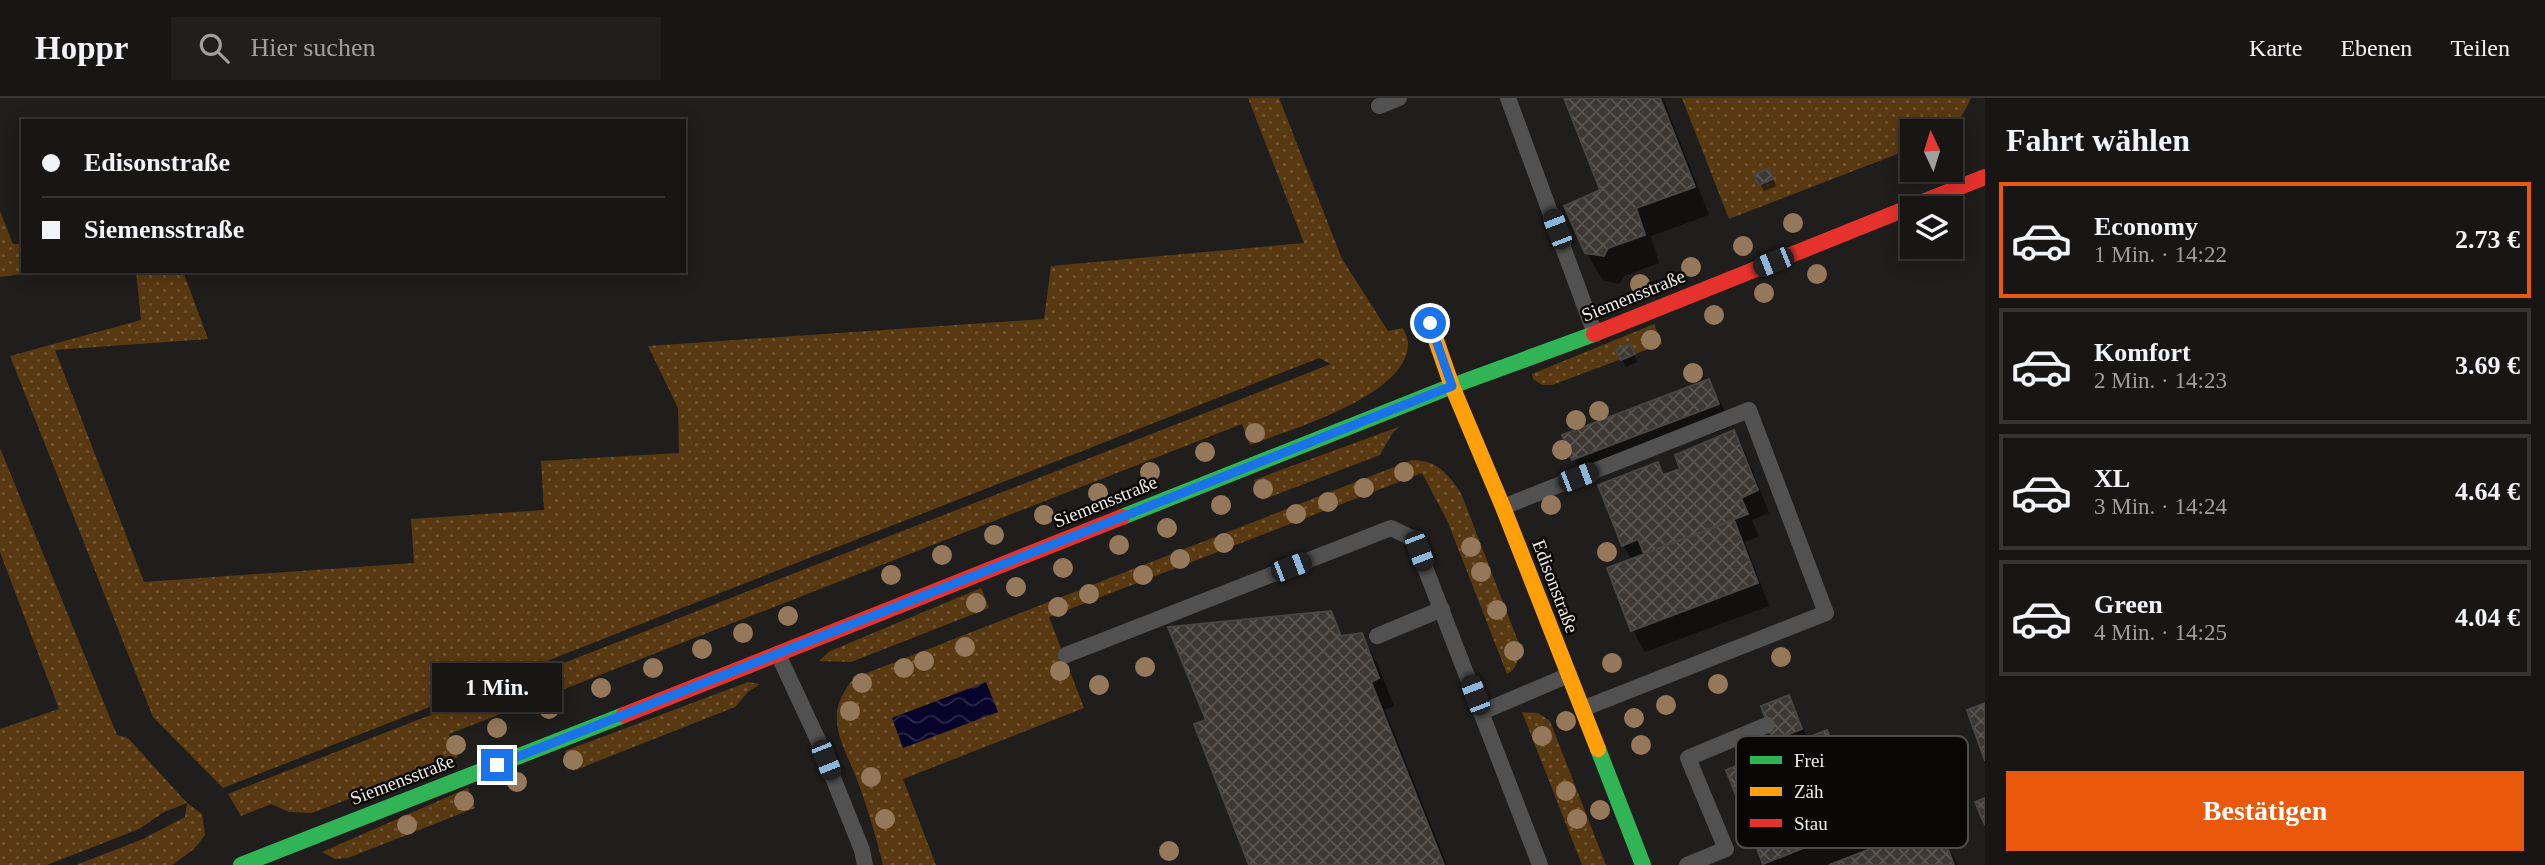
<!DOCTYPE html>
<html lang="de">
<head>
<meta charset="utf-8">
<style>
	body { margin:0; font-family:"Times New Roman",serif; background:#211f1e; color:#f1f3f6; height:100vh; display:flex; flex-direction:column; font-size:26px; white-space:nowrap }
	* { box-sizing:border-box; margin:0 }
	p { font-size:23px; color:#9f9fa0 }
	.icon { flex:none; width:38px; height:38px; fill:none; stroke:currentColor; stroke-width:2; stroke-linecap:round; stroke-linejoin:round }
	.map { position:relative; flex:1; overflow:hidden }
	.details { display:flex; flex-direction:column; background:#181615; width:560px }
	.details>* { flex:none }
	.hud { position:absolute; left:21px; top:21px; width:665px; height:154px; border-radius:0px; box-shadow:0 4px 18px #0003,0 0 0 2px #363534; display:grid; align-content:center; height:154px; padding:0 21px; background:#181615 }
	.needle { width:46px; rotate:356deg }
	.buttons { position:absolute; left:1900px; top:21px; display:grid; gap:14px }
	.buttons a { display:grid; place-items:center; width:63px; height:63px; border-radius:0px; background:#181615; box-shadow:0 4px 18px #0003,0 0 0 2px #363534; font-size:35px }
	.end { position:absolute; width:32px; height:32px; margin:-16px; border:9px solid #1a73e8; background:#fff; box-shadow:0 0 0 4px #fff }
	.from { border-radius:50% }
	.bubble { position:absolute; height:49px; border-radius:0px; background:#181615; box-shadow:0 4px 18px #0003,0 0 0 2px #363534; font-size:23px; font-weight:700; line-height:49px; text-align:center }
	.car { position:absolute; width:21px; height:42px; margin:-21px -10px; border-radius:9px; box-shadow:0 0 5px 2px #0007; background:linear-gradient(#222 24%,#8ab4d8 0 40%,#222 0 76%,#8ab4d8 0 86%,#222 0) }
	.hud b { display:flex; align-items:center; gap:24px; height:66px; font-size:26px }
	.hud b+b { border-top:2px solid #363534 }
	.hud i { width:18px; height:18px; background:#f1f3f6 }
	ul { padding:0; list-style:none }
	li { display:flex; align-items:center; gap:21px; height:116px; margin:0 14px 10px; padding:0 7px; border:4px solid #363534; border-radius:0px }
	li div { flex:1 }
	li b { display:block; font-size:26px }
	li em { font-style:normal; font-weight:700 }
	li.selected { border-color:#ea580c }
	li>.icon { width:63px; height:63px; stroke-width:1.5 }
	h2 { padding:0 21px; font-size:32px; line-height:84px }
	.cta { display:flex; gap:14px; margin-top:auto; padding:14px 21px }
	.cta a { flex:1; height:80px; border-radius:0px; background:#ea580c; color:#fff; font-size:28px; font-weight:700; line-height:80px; text-align:center }
	header { display:flex; align-items:center; gap:42px; box-sizing:border-box; height:98px; padding:0 35px; background:#181615; border-bottom:2px solid #363534 }
	header strong { font-size:33px }
	nav { display:flex; gap:38px; margin-inline-start:auto; font-size:24px }
	.search { width:490px; height:63px; background:#211f1e; display:flex; align-items:center; gap:18px; box-sizing:border-box; padding:0 24px; border-radius:0px; color:#9f9fa0; font-size:26px }
	main { display:flex; flex:1; min-height:0 }
	.map>svg:first-child { display:block }
	.grass { fill:url(#grass-dots) }
	.water { fill:url(#water-waves) }
	.shadow { fill:#0007 }
	.building { fill:url(#building-cross-hatch); stroke:#474644; stroke-width:2 }
	.lines { fill:none; stroke-linecap:round; stroke-linejoin:round }
	.lane { stroke:#515152; stroke-width:16 }
	.fast { stroke:#30b455; stroke-width:16 }
	.slow { stroke:#ff9f0a; stroke-width:16 }
	.jam { stroke:#e5322d; stroke-width:16 }
	.tree { fill:#95785a }
	.route { stroke:#1a73e8; stroke-width:9 }
	.labels { text-anchor:middle; stroke-width:5; stroke-linejoin:round; paint-order:stroke }
	.street-label { font-size:19px; fill:#eeecea; stroke:#0a0807 }
	.key { fill:#0a0807; stroke:#4e4c4b; stroke-width:2 }
	.key-label { font-size:19px; fill:#eeecea }
</style>
</head>
<body>
<header>
<strong>Hoppr</strong>
<div class="search"><svg class="icon" aria-label="search" viewBox="0 0 24 24"><circle cx="10" cy="10" r="6"/><path d="M15 15l6 6"/></svg>Hier suchen</div>
<nav><a>Karte</a><a>Ebenen</a><a>Teilen</a></nav>
</header>
<main>
<div class="map">
<svg width="1985" height="767" viewBox="0 0 1985 767">
	<defs>
		<pattern id="grass-dots" width="8" height="8" patternUnits="userSpaceOnUse" patternTransform="scale(1.75)"><rect width="8" height="8" fill="#593911"/><path d="M2 2h.1M6 6h.1" fill="none" stroke="#715634" stroke-width="1.8" stroke-linecap="round"/></pattern>
		<pattern id="water-waves" width="16" height="10" patternUnits="userSpaceOnUse" patternTransform="scale(1.75)"><rect width="16" height="10" fill="#07032b"/><path d="M0 5q4-4 8 0t8 0" fill="none" stroke="#2b284a"/></pattern>
		<pattern id="building-cross-hatch" width="8" height="8" patternUnits="userSpaceOnUse" patternTransform="scale(1.75)"><rect width="8" height="8" fill="#3d3833"/><path d="M0 0l8 8M0 8l8-8" fill="none" stroke="#595551"/></pattern>
	</defs>
	<rect width="100%" height="100%" fill="#201e1c"/>
	<path class="grass" d="M1248,0H1279L1342,161L1388,233L1403,230C1405,235 1408,241 1408,245C1410,297 1289,332 1250,347L1242,326L449,636L458,659L312,715L289,714L271,706L241,718L228,696L1331,266L1319,260L223,690L153,619L10,258L141,222L136,173H183L208,241L55,252L144,484L414,465L411,421L544,412L541,363L679,355L678,310L648,248L1044,221L1051,168L1304,145Z
		M1682,0H1971C1954,36 1950,33 1913,33V50L1729,121Z
		M0,113L13,146H23V173H45L0,179Z
		M1654,226L1662,246L1552,287H1542L1533,281L1532,276Z
		M1401,328L1393,334L1380,357L1262,402L1254,382Z
		M0,350L117,637L128,640L187,705L202,716L205,737L194,751L172,767H76L143,741L185,719L187,705L164,714L139,731L47,767H0V631L59,611L0,454Z
		M1412,362C1437,362 1448,376 1461,395L1519,546C1519,558 1519,570 1507,576L1447,422L1422,375L1049,519L1084,610L903,681L936,767H883C876,739 868,711 858,684C843,644 821,619 854,580Z
		M981,490L989,510L851,564L819,563L830,553Z
		M748,584L760,586L748,594L735,609L573,673L565,653Z
		M1522,614L1538,615L1550,623L1606,767H1582Z
		M468,690L475,710L348,760L335,761L322,754Z"/>
	<path class="water" d="M986,584L998,614L903,650L892,620Z"/>
	<path class="shadow" d="M1566,0H1663L1709,117L1651,138L1659,165L1624,178L1619,186L1603,182L1586,154L1602,93Z
		M1756,78L1772,79L1776,88L1764,93Z
		M1618,253L1634,255L1637,264L1626,269Z
		M1708,283L1721,305L1730,329L1586,383L1574,362L1564,338Z
		M1733,334L1746,356L1769,415L1752,422L1759,438L1745,444L1769,508L1645,554L1633,532L1632,462L1623,447L1657,366L1664,379L1683,372Z
		M1330,515L1344,539L1361,537L1377,565L1394,608L1385,612L1447,767H1251L1208,623Z
		M1789,599L1808,642L1827,635L1839,656L1876,751L1937,727L1958,767H1765L1728,673L1781,652L1775,641Z"/>
	<path class="building" d="M1564,0H1660L1695,89L1636,110L1645,137L1608,150L1604,158L1585,155L1564,108L1600,92Z
		M1769,70L1773,81L1759,87L1754,77Z
		M1630,246L1635,256L1621,262L1616,252Z
		M1709,281L1719,306L1572,362L1562,337Z
		M1734,332L1758,392L1741,400L1748,416L1644,456L1638,441L1622,448L1598,387L1658,364L1663,377L1680,371L1675,357Z
		M1734,422L1758,485L1631,533L1607,470Z
		M1331,513L1341,538L1362,535L1379,580L1371,584L1444,767H1249L1194,626L1206,622L1168,529Z
		M1789,597L1802,631L1773,642L1761,608Z
		M1985,605V663L1967,612Z
		M1827,632L1864,726L1763,766L1726,672Z
		M1985,700V727L1975,704Z
		M1938,725L1954,767H1829Z"/>
	<g class="lines">
		<path class="lane" d="M1508,0L1595,236
			M1379,8L1399,0
			M1503,409L1749,312L1826,515L1582,611
			M1377,538L1442,511
			M778,556L817,640L862,752L865,767
			M1066,557L1391,430L1414,441L1540,767
			M1482,614L1569,577
			M1687,767L1726,751L1688,660L1767,627"/>
		<path class="fast" d="M1122,419L1452,288L1594,236
			M1598,651L1643,767
			M241,767L624,617"/>
		<path class="slow" d="M1430,225L1452,288L1503,409L1598,651"/>
		<path class="jam" d="M1594,236L1985,79
			M624,617L1122,419"/>
	</g>
	<g class="tree">
		<circle cx="1793" cy="125" r="10"/>
		<circle cx="1743" cy="148" r="10"/>
		<circle cx="1691" cy="169" r="10"/>
		<circle cx="1817" cy="176" r="10"/>
		<circle cx="1640" cy="186" r="10"/>
		<circle cx="1764" cy="195" r="10"/>
		<circle cx="1714" cy="217" r="10"/>
		<circle cx="1651" cy="242" r="10"/>
		<circle cx="1693" cy="275" r="10"/>
		<circle cx="1599" cy="313" r="10"/>
		<circle cx="1576" cy="322" r="10"/>
		<circle cx="1255" cy="335" r="10"/>
		<circle cx="1562" cy="352" r="10"/>
		<circle cx="1205" cy="354" r="10"/>
		<circle cx="1150" cy="374" r="10"/>
		<circle cx="1404" cy="374" r="10"/>
		<circle cx="1364" cy="390" r="10"/>
		<circle cx="1263" cy="391" r="10"/>
		<circle cx="1098" cy="395" r="10"/>
		<circle cx="1328" cy="404" r="10"/>
		<circle cx="1221" cy="407" r="10"/>
		<circle cx="1551" cy="407" r="10"/>
		<circle cx="1296" cy="416" r="10"/>
		<circle cx="1044" cy="417" r="10"/>
		<circle cx="1167" cy="430" r="10"/>
		<circle cx="994" cy="437" r="10"/>
		<circle cx="1224" cy="445" r="10"/>
		<circle cx="1119" cy="447" r="10"/>
		<circle cx="1471" cy="449" r="10"/>
		<circle cx="1607" cy="454" r="10"/>
		<circle cx="942" cy="457" r="10"/>
		<circle cx="1180" cy="461" r="10"/>
		<circle cx="1063" cy="470" r="10"/>
		<circle cx="1481" cy="474" r="10"/>
		<circle cx="891" cy="477" r="10"/>
		<circle cx="1143" cy="477" r="10"/>
		<circle cx="1016" cy="489" r="10"/>
		<circle cx="1089" cy="496" r="10"/>
		<circle cx="976" cy="505" r="10"/>
		<circle cx="1058" cy="509" r="10"/>
		<circle cx="1497" cy="512" r="10"/>
		<circle cx="788" cy="518" r="10"/>
		<circle cx="743" cy="535" r="10"/>
		<circle cx="965" cy="549" r="10"/>
		<circle cx="702" cy="551" r="10"/>
		<circle cx="1514" cy="553" r="10"/>
		<circle cx="1781" cy="559" r="10"/>
		<circle cx="924" cy="563" r="10"/>
		<circle cx="1612" cy="565" r="10"/>
		<circle cx="1145" cy="569" r="10"/>
		<circle cx="653" cy="570" r="10"/>
		<circle cx="904" cy="570" r="10"/>
		<circle cx="1060" cy="573" r="10"/>
		<circle cx="862" cy="585" r="10"/>
		<circle cx="1718" cy="586" r="10"/>
		<circle cx="1099" cy="587" r="10"/>
		<circle cx="601" cy="590" r="10"/>
		<circle cx="1666" cy="607" r="10"/>
		<circle cx="549" cy="611" r="10"/>
		<circle cx="850" cy="613" r="10"/>
		<circle cx="1634" cy="620" r="10"/>
		<circle cx="1566" cy="623" r="10"/>
		<circle cx="497" cy="630" r="10"/>
		<circle cx="1542" cy="638" r="10"/>
		<circle cx="456" cy="647" r="10"/>
		<circle cx="1641" cy="647" r="10"/>
		<circle cx="573" cy="662" r="10"/>
		<circle cx="871" cy="679" r="10"/>
		<circle cx="517" cy="684" r="10"/>
		<circle cx="1566" cy="693" r="10"/>
		<circle cx="464" cy="703" r="10"/>
		<circle cx="1600" cy="712" r="10"/>
		<circle cx="885" cy="721" r="10"/>
		<circle cx="1577" cy="721" r="10"/>
		<circle cx="407" cy="727" r="10"/>
		<circle cx="1169" cy="753" r="10"/>
	</g>
	<g class="lines">
		<path class="route" d="M497,667L1452,288L1430,225"/>
	</g>
	<g class="labels">
		<g class="street-label">
			<text transform="translate(1633 197) rotate(-22)" y="7">Siemensstraße</text>
			<text transform="translate(1105 403) rotate(-22)" y="7">Siemensstraße</text>
			<text transform="translate(1556 488) rotate(69)" y="7">Edisonstraße</text>
			<text transform="translate(402 681) rotate(-21)" y="7">Siemensstraße</text>
		</g>
	</g>
	<rect x="1736" y="638" width="232" height="112" rx="10" class="key"/>
	<rect x="1750" y="658" width="32" height="8" fill="#30b455"/>
	<rect x="1750" y="689" width="32" height="9" fill="#ff9f0a"/>
	<rect x="1750" y="721" width="32" height="8" fill="#e5322d"/>
	<g class="key-label">
		<text x="1794" y="669">Frei</text>
		<text x="1794" y="700">Zäh</text>
		<text x="1794" y="732">Stau</text>
	</g>
</svg>
<div class="buttons">
<a><svg class="needle" viewBox="-14 -14 28 28"><path d="M0-13l5 13h-10z" fill="#e53935"/><path d="M0 13l5-13h-10z" fill="#9f9fa0"/></svg></a>
<a><svg class="icon" aria-label="layers" viewBox="0 0 24 24"><path d="M12 4l9 5-9 5-9-5zM3 14l9 5 9-5"/></svg></a>
</div>
<i class="end from" style="left:1430px;top:225px"></i>
<i class="end" style="left:497px;top:667px"></i>
<div class="bubble" style="left:432px;top:565px;width:130px">1 Min.</div>
<i class="car" style="left:1557px;top:131px;rotate:339deg"></i>
<i class="car" style="left:1773px;top:164px;rotate:248deg"></i>
<i class="car" style="left:1578px;top:379px;rotate:69deg"></i>
<i class="car" style="left:1419px;top:453px;rotate:159deg"></i>
<i class="car" style="left:1291px;top:469px;rotate:69deg"></i>
<i class="car" style="left:1475px;top:597px;rotate:339deg"></i>
<i class="car" style="left:826px;top:662px;rotate:158deg"></i>
<div class="hud">
<b><i class="from"></i>Edisonstraße</b>
<b><i></i>Siemensstraße</b>
</div>
</div>
<section class="details">
<h2>Fahrt wählen</h2>
<ul>
<li class="selected"><svg class="icon" aria-label="car" viewBox="0 0 24 24"><path d="M5 17H2v-5l4-1 3-4h7l3 4 3 1v5h-3M9 17h6M6 11h13"/><circle cx="7" cy="17" r="2"/><circle cx="17" cy="17" r="2"/></svg><div><b>Economy</b><p>1 Min. · 14:22</p></div><em>2.73 €</em></li>
<li><svg class="icon" aria-label="car" viewBox="0 0 24 24"><path d="M5 17H2v-5l4-1 3-4h7l3 4 3 1v5h-3M9 17h6M6 11h13"/><circle cx="7" cy="17" r="2"/><circle cx="17" cy="17" r="2"/></svg><div><b>Komfort</b><p>2 Min. · 14:23</p></div><em>3.69 €</em></li>
<li><svg class="icon" aria-label="car" viewBox="0 0 24 24"><path d="M5 17H2v-5l4-1 3-4h7l3 4 3 1v5h-3M9 17h6M6 11h13"/><circle cx="7" cy="17" r="2"/><circle cx="17" cy="17" r="2"/></svg><div><b>XL</b><p>3 Min. · 14:24</p></div><em>4.64 €</em></li>
<li><svg class="icon" aria-label="car" viewBox="0 0 24 24"><path d="M5 17H2v-5l4-1 3-4h7l3 4 3 1v5h-3M9 17h6M6 11h13"/><circle cx="7" cy="17" r="2"/><circle cx="17" cy="17" r="2"/></svg><div><b>Green</b><p>4 Min. · 14:25</p></div><em>4.04 €</em></li>
</ul>
<div class="cta"><a>Bestätigen</a></div>
</section>
</main>
</body>
</html>
